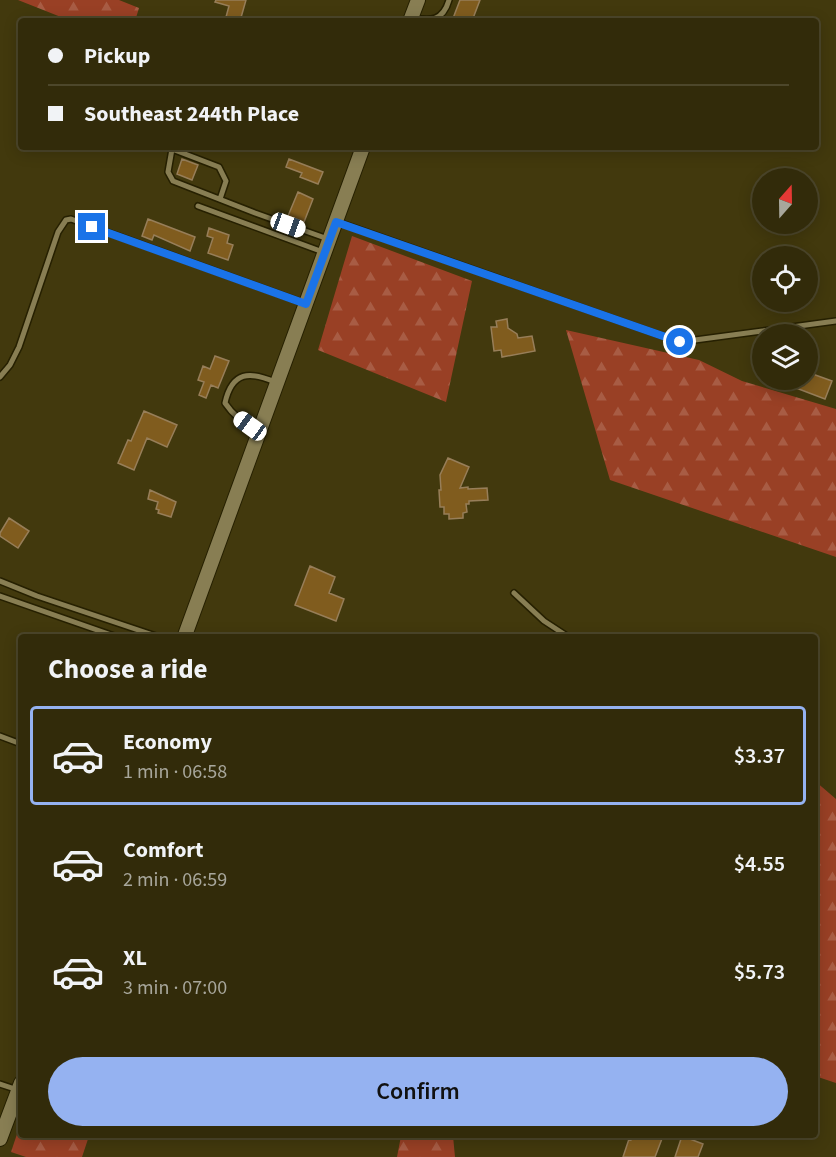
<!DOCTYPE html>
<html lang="en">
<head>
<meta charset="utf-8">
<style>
	body { margin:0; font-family:"Source Sans 3",sans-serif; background:#3a3313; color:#f1f3f6; height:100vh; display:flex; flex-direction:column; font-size:22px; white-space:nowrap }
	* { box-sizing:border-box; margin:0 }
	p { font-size:20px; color:#a8a79c }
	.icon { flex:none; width:33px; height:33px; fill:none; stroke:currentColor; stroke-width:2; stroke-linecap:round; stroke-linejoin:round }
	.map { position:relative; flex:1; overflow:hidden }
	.details { position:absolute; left:18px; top:634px; width:800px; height:504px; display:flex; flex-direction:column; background:#322b0a; border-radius:6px; box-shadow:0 3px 15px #0003,0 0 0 2px #4d472b }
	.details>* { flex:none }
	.guide { position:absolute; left:18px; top:18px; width:801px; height:132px; border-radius:6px; box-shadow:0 3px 15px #0003,0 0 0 2px #4d472b; display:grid; align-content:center; height:132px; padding:0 30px; background:#322b0a }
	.needle { width:39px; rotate:20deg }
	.tools { position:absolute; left:752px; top:168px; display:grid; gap:12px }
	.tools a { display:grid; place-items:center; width:66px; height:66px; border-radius:50%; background:#322b0a; box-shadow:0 3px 15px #0003,0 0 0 2px #4d472b; font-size:30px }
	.end { position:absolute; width:27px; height:27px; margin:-14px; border:8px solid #1a73e8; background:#fff; box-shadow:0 0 0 3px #fff }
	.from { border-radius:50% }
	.car { position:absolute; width:18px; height:36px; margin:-18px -9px; border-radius:8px; box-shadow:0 0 4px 2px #0007; background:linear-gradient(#fff 24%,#345 0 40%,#fff 0 76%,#345 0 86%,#fff 0) }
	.guide b { display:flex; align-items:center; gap:21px; height:57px; font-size:22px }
	.guide b+b { border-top:2px solid #4d472b }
	.guide i { width:15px; height:15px; background:#f1f3f6 }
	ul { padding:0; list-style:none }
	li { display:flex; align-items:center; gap:18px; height:99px; margin:0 12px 9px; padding:0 18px; border:3px solid transparent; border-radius:6px }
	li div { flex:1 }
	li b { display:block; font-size:22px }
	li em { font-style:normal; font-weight:600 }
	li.current { border-color:#95b2f1 }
	li>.icon { width:54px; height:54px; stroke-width:1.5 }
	h2 { padding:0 30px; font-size:27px; line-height:72px }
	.action { display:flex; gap:12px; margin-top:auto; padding:12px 30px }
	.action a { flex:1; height:69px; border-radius:36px; background:#95b2f1; color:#111; font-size:24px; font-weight:600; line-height:69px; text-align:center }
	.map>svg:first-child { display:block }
	.forest { fill:url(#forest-firs) }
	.building { fill:#805c1e; stroke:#977e59; stroke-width:1.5 }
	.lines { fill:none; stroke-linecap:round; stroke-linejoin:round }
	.service-casing { stroke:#262001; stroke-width:8 }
	.tertiary-casing { stroke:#262001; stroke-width:16 }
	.service { stroke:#887e53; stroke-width:5 }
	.tertiary { stroke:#887e53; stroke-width:14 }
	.route { stroke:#1a73e8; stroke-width:8 }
</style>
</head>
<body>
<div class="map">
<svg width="836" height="1157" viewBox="0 0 836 1157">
	<defs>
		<pattern id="forest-firs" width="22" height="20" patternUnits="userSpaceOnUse" patternTransform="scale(1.5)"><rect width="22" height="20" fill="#994025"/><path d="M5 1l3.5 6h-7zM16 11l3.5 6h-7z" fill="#a85c44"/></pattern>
	</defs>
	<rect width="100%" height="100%" fill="#42390d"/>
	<path class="forest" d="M18,0H119L139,8L135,21H71Z
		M352,236L472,281L446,402L318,350Z
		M566,330L699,360L742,381L836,409V557L610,480Z
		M815,781L836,799V1083L815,1076Z
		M21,1122V1136H89L82,1157H26L11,1152Z
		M401,1136H453L455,1157H397Z"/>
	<path class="building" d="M216,0H246L240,21L226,17L229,6L215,2Z
		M460,0H480L472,21H452Z
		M182,159L198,165L192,180L177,174Z
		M289,159L323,172L318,184L300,177L302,173L286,167Z
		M298,192L313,199L304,222L288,216Z
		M148,219L195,237L190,251L154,235L152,240L142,236Z
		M209,228L229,235L227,243L233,245L228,260L208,253L213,238L207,236Z
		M507,319L508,328L517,334L518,338L532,336L535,351L502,357L501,350L494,351L491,327H497L496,321Z
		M215,356L229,361L218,388L211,385L206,398L199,395L204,382L198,380L203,366L210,369Z
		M807,372L832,381L825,399L775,380H807Z
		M144,411L177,425L167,447L147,438L134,470L118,463L128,440L131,441Z
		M448,458L469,467L460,488L468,487V489L487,488L488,500L469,501V504H466L467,512L463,513V518L449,519V514H444V507H440L439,490H441L440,475Z
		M150,490L176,502L171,517L158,513L159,510L156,509L158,502L148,499Z
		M9,518L29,531L18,548L0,536V533Z
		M310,566L335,577L329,593L344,599L336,621L295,605Z
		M633,1136H663L655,1157H623L629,1139L631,1140Z
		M682,1136L703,1144L698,1157H675Z"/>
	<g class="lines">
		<defs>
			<path id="service" d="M413,18C431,21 443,21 449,0
				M166,147L172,149L168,172L173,181L255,213L328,239
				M172,149L219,167L226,181L220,199
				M198,206L323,252
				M338,222L680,342L836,321
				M0,377L10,365L19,347L58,232L66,220L71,219L304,303
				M258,429C244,424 233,415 225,403C232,371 250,371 275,382
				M0,581L37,596L162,638
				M514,593L544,621L570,638
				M0,596L120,638
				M0,736L21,744
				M0,1084L18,1090"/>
			<path id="tertiary" d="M410,21L418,0
				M184,638L363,147
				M0,1139L21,1083"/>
		</defs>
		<use href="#service" class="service-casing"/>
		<use href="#tertiary" class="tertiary-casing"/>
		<use href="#service" class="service"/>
		<use href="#tertiary" class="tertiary"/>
	</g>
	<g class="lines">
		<path class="route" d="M92,227L306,304L336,222L680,342"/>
	</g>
</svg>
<div class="tools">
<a><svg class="needle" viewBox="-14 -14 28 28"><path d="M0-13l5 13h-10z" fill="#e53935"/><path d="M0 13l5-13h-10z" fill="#a8a79c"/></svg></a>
<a><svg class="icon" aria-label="locate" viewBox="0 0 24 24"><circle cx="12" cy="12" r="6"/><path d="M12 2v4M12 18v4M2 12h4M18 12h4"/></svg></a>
<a><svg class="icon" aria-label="layers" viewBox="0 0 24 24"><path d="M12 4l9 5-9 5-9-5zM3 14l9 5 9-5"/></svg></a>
</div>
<i class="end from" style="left:680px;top:342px"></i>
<i class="end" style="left:92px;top:227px"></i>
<i class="car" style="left:288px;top:225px;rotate:110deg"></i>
<i class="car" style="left:250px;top:426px;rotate:306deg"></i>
<div class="guide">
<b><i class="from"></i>Pickup</b>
<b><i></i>Southeast 244th Place</b>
</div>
<section class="details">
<h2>Choose a ride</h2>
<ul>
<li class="current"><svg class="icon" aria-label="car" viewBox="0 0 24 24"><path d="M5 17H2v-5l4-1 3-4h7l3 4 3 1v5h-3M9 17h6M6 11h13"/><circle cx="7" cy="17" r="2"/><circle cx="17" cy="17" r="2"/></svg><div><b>Economy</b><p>1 min · 06:58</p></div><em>$3.37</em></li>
<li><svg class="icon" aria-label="car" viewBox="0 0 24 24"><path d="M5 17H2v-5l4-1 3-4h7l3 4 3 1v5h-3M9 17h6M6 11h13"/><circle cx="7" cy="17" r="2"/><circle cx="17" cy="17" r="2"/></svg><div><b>Comfort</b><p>2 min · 06:59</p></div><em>$4.55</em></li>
<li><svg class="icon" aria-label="car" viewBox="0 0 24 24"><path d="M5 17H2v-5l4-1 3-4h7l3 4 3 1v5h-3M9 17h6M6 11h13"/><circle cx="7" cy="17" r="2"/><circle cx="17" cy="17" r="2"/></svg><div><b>XL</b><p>3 min · 07:00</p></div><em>$5.73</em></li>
</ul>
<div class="action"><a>Confirm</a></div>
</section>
</div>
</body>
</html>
